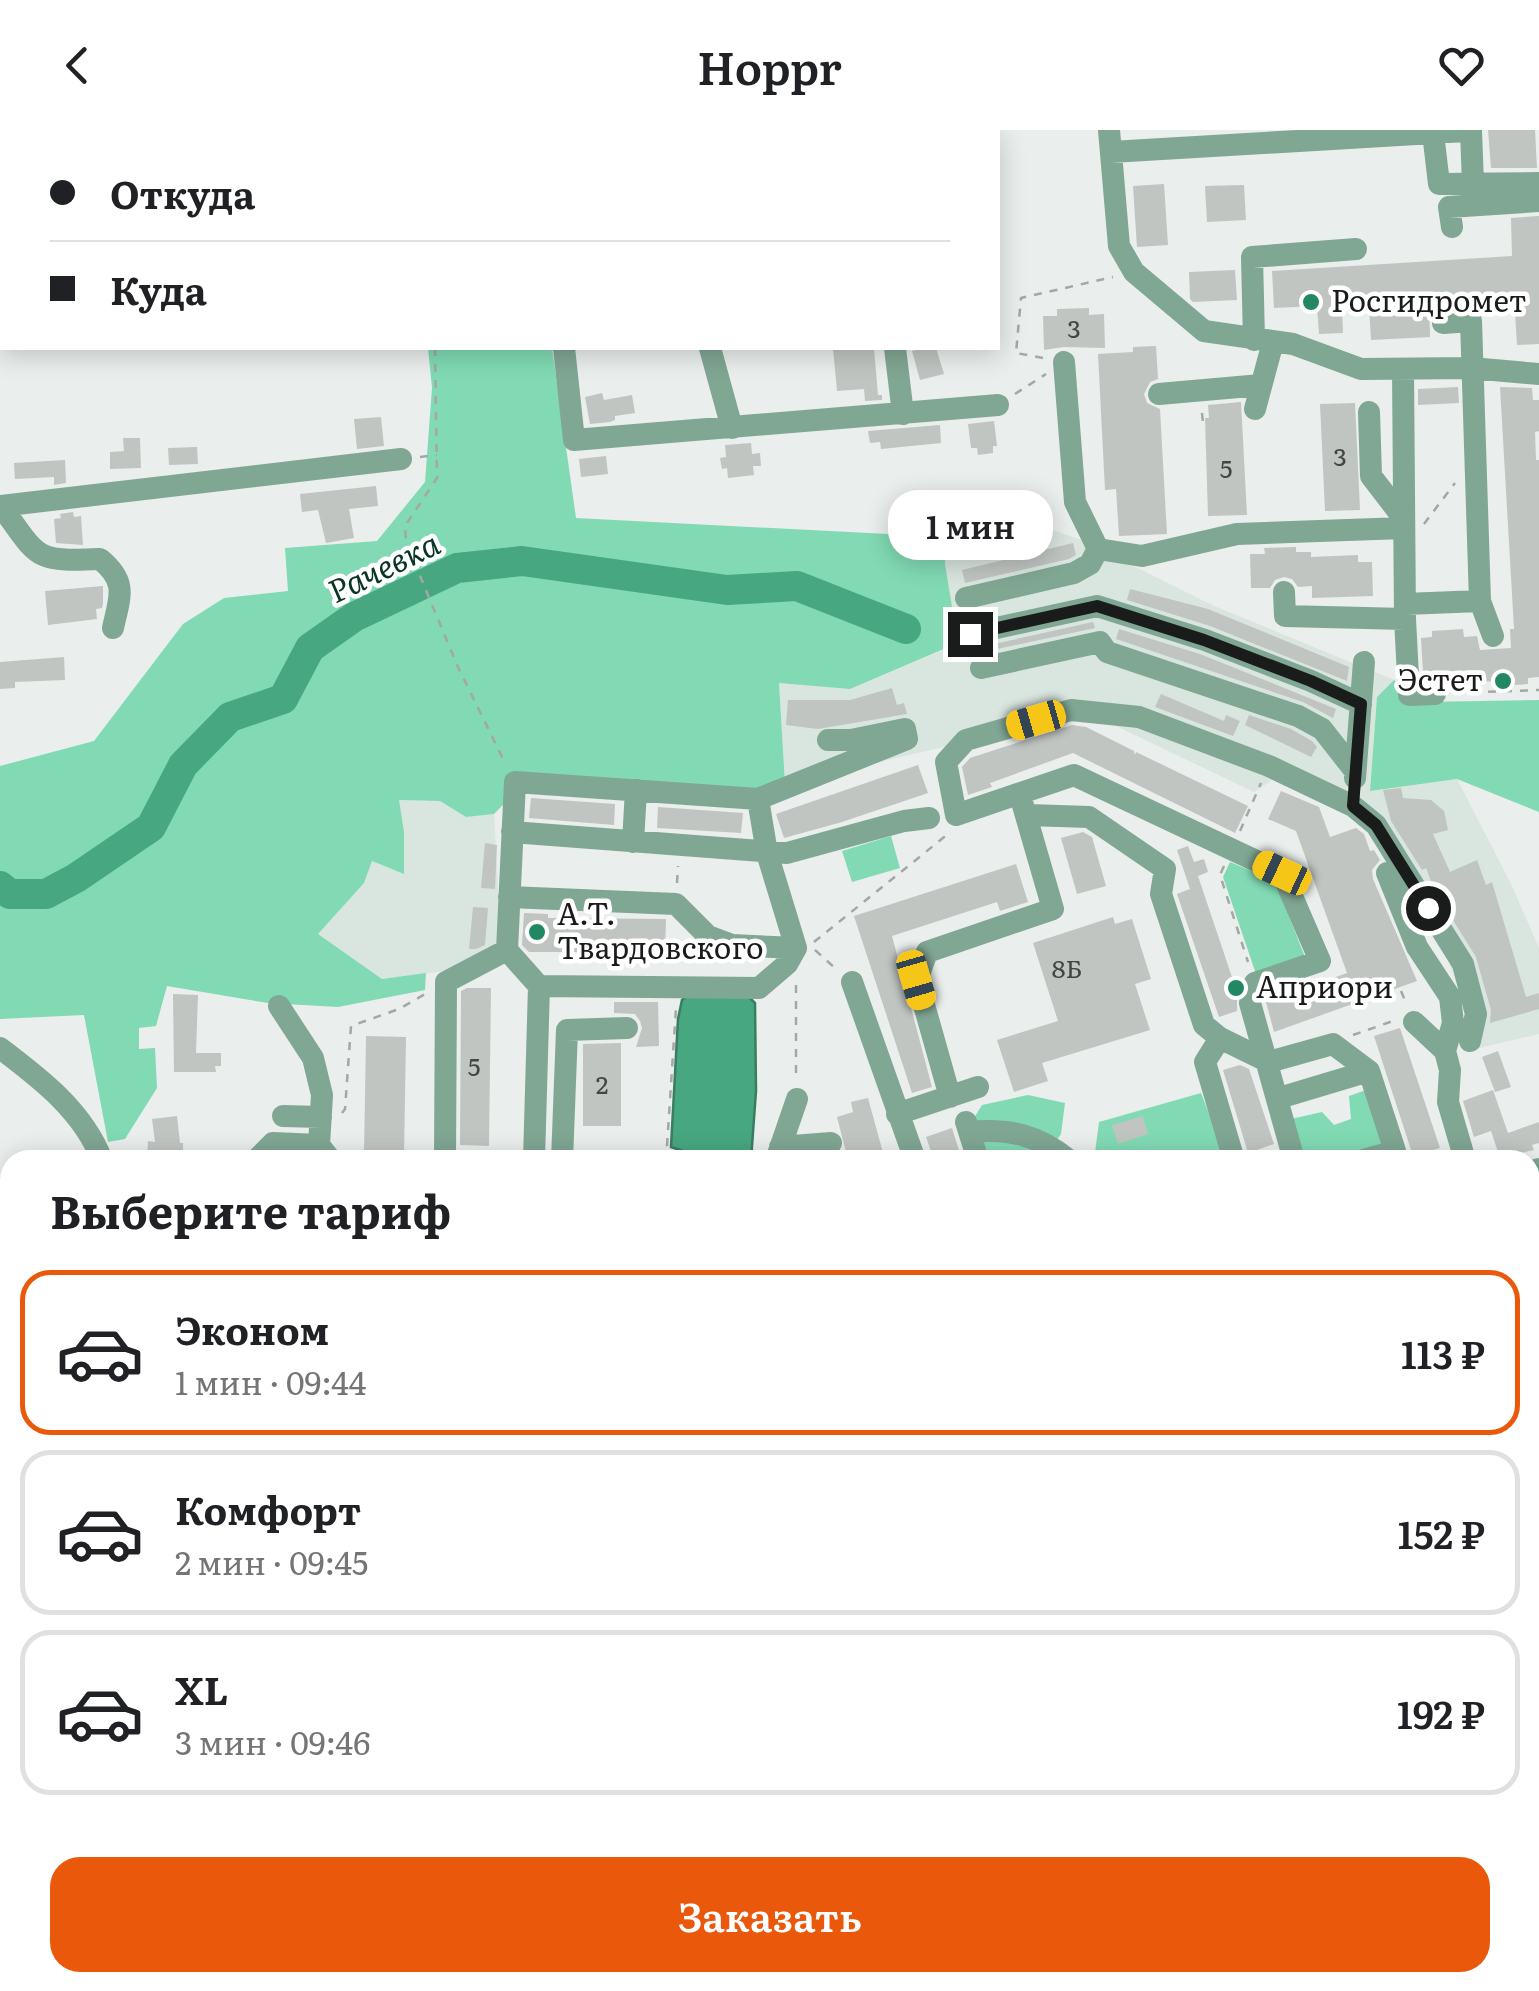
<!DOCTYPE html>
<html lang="ru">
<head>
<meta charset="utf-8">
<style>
	body { margin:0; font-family:Literata,serif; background:#f6f6f6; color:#202124; height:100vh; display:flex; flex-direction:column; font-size:38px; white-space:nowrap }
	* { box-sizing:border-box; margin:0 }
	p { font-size:32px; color:#757577 }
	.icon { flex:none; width:55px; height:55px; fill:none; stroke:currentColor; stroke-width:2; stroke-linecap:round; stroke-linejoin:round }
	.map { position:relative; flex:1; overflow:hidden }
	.details { position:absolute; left:0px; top:1020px; width:1540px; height:842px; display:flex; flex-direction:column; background:#fff; border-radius:30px 30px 0 0; box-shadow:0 5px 25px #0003 }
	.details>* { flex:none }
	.guide { position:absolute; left:0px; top:0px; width:1000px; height:220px; box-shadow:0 5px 25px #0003; display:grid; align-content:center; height:220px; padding:0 50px; background:#fff }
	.end { position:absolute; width:45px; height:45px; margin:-22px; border:12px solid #1a1c1b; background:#fff; box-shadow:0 0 0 5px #fff }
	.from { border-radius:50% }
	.bubble { position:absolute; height:70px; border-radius:30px; background:#fff; box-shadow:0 5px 25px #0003; font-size:32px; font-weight:600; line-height:70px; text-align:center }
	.car { position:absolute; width:30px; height:60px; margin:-30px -15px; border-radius:12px; box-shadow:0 0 8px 2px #0007; background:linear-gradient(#f5c518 24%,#345 0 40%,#f5c518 0 76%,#345 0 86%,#f5c518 0) }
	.guide b { display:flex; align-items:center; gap:35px; height:95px; font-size:38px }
	.guide b+b { border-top:2px solid #e0e0e0 }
	.guide i { width:25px; height:25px; background:#202124 }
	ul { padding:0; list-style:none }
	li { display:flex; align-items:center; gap:30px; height:165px; margin:0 20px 15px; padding:0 30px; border:5px solid #e0e0e0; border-radius:30px }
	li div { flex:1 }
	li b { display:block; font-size:38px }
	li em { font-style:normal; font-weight:600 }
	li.active { border-color:#ea580c }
	li>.icon { width:90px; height:90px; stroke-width:1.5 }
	h2 { padding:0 50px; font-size:45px; line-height:120px }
	.cta { display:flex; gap:20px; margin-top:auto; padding:20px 50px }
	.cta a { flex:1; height:115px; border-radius:30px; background:#ea580c; color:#fff; font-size:40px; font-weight:600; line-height:115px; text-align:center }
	header { display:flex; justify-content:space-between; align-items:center; height:130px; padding:0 50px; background:#fff; font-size:45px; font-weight:600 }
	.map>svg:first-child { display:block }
	.built { fill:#d9e5df }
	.green { fill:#81dab3 }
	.water { fill:#47a781; stroke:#3a7d62; stroke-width:2.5 }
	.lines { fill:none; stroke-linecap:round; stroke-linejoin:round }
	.river { stroke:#47a781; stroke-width:30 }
	.building { fill:#c0c5c2 }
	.path { stroke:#a3a7a5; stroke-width:2.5; stroke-dasharray:8 8; stroke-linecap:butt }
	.minor { stroke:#80a694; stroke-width:22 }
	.route { stroke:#1a1c1b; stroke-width:12 }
	.poi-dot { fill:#218863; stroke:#fff; stroke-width:4 }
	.labels { text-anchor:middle; stroke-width:9; stroke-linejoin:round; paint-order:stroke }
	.number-label { font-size:25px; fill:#444645 }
	.poi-label { font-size:30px; fill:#1a1c1b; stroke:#fff; text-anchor:start }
	.water-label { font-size:32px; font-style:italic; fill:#093525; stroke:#fff }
</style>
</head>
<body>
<header><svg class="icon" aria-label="back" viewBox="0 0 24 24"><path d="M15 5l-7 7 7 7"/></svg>Hoppr<svg class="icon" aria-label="heart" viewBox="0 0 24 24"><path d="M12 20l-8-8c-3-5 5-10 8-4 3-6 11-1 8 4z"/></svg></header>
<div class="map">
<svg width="1539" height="1861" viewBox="0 0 1539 1861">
	<rect width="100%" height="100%" fill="#eaeeec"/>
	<path class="built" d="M1040,396L1079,409L1214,476L1394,550L1377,567L1370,661L1457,649L1512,756L1539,818V904L1479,918L1440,807L1406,758L1362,667L1327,668L1274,649L1254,662L1095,586L1046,593L785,654L779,552L850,559L958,514L945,434L946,407L969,410Z
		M398,670L440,671L466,687L494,684L502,834L382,849L318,804L364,753L372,731L404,744V702Z
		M1539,1536V1861H1226L1223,1853L1530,1852V1539Z
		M1219,1852L1222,1861H998L995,1853Z"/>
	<path class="green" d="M428,218H552L576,388L946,407L945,434L958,513L850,559L779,553L785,654L760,661L531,646L494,684L466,687L440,671L399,670L404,702V744L372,731L364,753L318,804L382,849L426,843L425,860L338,877L268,873L167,856L156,896L139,898V919L155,918L157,958L125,1009L108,1012L84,885L0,889V636L94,611L183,494L224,468L288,461L285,418L377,411L425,352L432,258Z
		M1394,550L1421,572L1539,570V682L1457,649L1370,661L1377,567Z
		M891,706L900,738L852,752L842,721Z
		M1230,732L1275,751L1305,827L1256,844L1223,747Z
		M1369,959L1383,1014L1327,1030H1301L1291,989L1322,982L1334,995L1351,989L1349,966Z
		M1201,963L1227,1030H1094L1099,992Z
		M1028,965L1065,973L1061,1004L1046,1025L1050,1030H989L974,988L982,975Z"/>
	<path class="water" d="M696,859L743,861L755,873L756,961L751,1030H710L671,1017L678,889L682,870Z"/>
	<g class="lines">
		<path class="river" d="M0,756L10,764H46L76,748L151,697L183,635L230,587L283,569L310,518L354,487L457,438L522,431L727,460L797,456L906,499"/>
	</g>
	<path class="building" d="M1488,0H1535L1537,38H1491Z
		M1164,54L1168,115L1137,117L1133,56Z
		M1244,55L1246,90L1207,92L1205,56Z
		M1539,86V214L1517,215L1514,166L1429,170L1430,207L1371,210L1369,174L1342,176L1343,203L1319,204L1317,176L1274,178L1272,141L1512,126L1511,88Z
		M1235,140L1237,170L1193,172L1190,169L1189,142Z
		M1089,178V185L1104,184L1105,218L1064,217L1044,220L1043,186H1057V179Z
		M1156,216L1158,249L1150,252L1144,264L1147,273L1160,279L1167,404L1119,406L1116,359L1105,360L1098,224L1133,222V217Z
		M833,218H874L878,265H882V270L865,271L864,259L837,261Z
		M925,218H936L944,244L920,250L912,221Z
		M1458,257L1459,273L1418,275V259Z
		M1500,257L1532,258L1533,270H1539V301L1535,302L1536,330H1539V547L1528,548V554L1497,556L1496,551L1482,552L1481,540L1423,542L1421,508L1432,507V501L1463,499L1464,507L1477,506L1480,520L1511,518L1510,499H1514Z
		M602,263L604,270L632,265L635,283L615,286V290L610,292L590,294L585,267Z
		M1241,272L1247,385L1208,386L1205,288H1209L1208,275Z
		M1355,273L1360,380L1325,381L1320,274Z
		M381,287L384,316L357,319L354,289Z
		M994,291L997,316H993V323L978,325L977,318H971L968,294Z
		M940,295L941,313L881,319L880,312L870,313L868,301Z
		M123,308H140L141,338L110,339V322L124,321Z
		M751,313L752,324L760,323L761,336H753L754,345L728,348L727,338L722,339L720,328L726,327L725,315Z
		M197,317L198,334L169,335L168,318Z
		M606,326L608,344L581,347L579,329Z
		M65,330L66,353L54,355V347L15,349L14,333Z
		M376,356L378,376L349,379L354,408L326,413L318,380L302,382L300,364Z
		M73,382L74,387L81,386L83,415L56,413L54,389L61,388L60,384Z
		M1073,413L1076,425L1069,429L965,453L962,440Z
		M1296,417V422H1311V427L1358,425V432H1372L1373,466L1312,468V456L1298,457L1292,449L1284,447L1275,450L1270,458H1251L1250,424H1265L1264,418Z
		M103,456V474L102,478L96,479L97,489L48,495L45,461Z
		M1130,459L1208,479L1349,537L1347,551L1210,496L1127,470Z
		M1093,492L1095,498L978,523L976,518Z
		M1119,499L1200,524L1336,579L1333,588L1303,572L1116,509Z
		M64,527L65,550L15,552V558L0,559V532Z
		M892,558L897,575L904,573L907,584L818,599L786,595L788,570H850Z
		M1161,564L1224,591L1226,585L1240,591L1233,606L1155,577Z
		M1249,585L1291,599L1312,611L1317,617L1311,627L1245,595Z
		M1072,595L1086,597L1134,621L1135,625L1136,622L1248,676L1235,703L1073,623L990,653L992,657L968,665L962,637L970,628Z
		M918,635L928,663L842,692L784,708L776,684Z
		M1401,658L1403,668L1431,670L1444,681L1448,700L1433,704L1450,742L1477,730L1486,755L1492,752L1526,867L1539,863V879L1490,893L1491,880L1476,827L1453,790L1447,773L1443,774L1434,759L1426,738L1422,740L1391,691L1383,660Z
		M1281,661L1319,677L1330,707L1356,698L1364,704L1370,721L1374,720L1380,730L1372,740L1373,749L1417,851L1274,902L1266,872L1347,843L1296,701L1268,689Z
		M531,668L615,674L614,695L529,688Z
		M658,677L743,683L741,703L657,698Z
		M1083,702L1092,707L1106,756L1077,764L1061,708Z
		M485,713L497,715L495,759L481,758Z
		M1188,716L1194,732L1204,729L1208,742L1198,746L1237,862V881L1219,887L1177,764L1190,759L1177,720Z
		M1016,734L1028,772L1000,781L997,772L892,806L932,957L912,963L854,786Z
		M473,777L488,778L485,815L476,819H469Z
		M524,783L548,784V788L666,789L665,822H529L522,815Z
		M1113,787L1115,794L1132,789L1151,849L1135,854L1150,900L1042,933L1048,951L1014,962L997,910L1058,891L1033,813Z
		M467,858H491L489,1016L460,1015L461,861Z
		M173,864L198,865L196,923H221V936H215L216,942H174Z
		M614,872H658L659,916L636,917L642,898L640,891L635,884L614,883Z
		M1400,898L1440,1018L1413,1026L1374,906Z
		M366,906L406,907L404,1026L364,1025Z
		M621,913V996H583V914Z
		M1498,921L1511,957L1495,962L1482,927Z
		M1240,935L1249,939L1274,1014L1248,1023L1223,940Z
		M1493,960L1508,1003L1539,992V1013L1532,1015L1534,1020L1500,1028L1491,1001L1474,1007L1463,971Z
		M868,968L885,1030H848L837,987L853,982L851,972Z
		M177,986L180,1013H183V1030L147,1029L148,1011L155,1012L152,989Z
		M1143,986L1148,1004L1118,1014L1112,995Z
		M952,998L962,1030H934L926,1007Z"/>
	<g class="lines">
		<path class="path" d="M520,0L521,2
			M435,218L437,348L405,396L406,412L457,535L506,635
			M1043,228L1016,223L1021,168L1113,147
			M1015,264L1046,244
			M1202,283L1203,293H1205
			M420,327L437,325
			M1424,394L1455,353
			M1456,563L1539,560
			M1240,701L1261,653
			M1224,736L1220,745L1248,832
			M677,753L678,736
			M814,812L948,704
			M815,820L835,838
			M796,855V947
			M1401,861L1406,873
			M1353,905L1393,891
			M342,983L345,979L351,896L399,879L427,863
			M675,1030L667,1016L676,878
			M1497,1852L1507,1861
			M1512,1852L1518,1861"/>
		<path class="minor" d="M548,0V2
			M655,0V2
			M871,0L872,2
			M1109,0L1119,116L1134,142L1204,201L1293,214L1361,239L1471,238L1539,244
			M1447,2L1471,1L1473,54
			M1111,22L1433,3L1439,54L1539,53
			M1452,97L1449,77L1539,71
			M0,176H2
			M1443,193L1471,191L1480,471L1493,506
			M1254,210L1252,127L1356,119
			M564,218L574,310L998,275
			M710,218L732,298
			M895,218L903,284
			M1064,232L1075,372L1098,419L1142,426L1237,404L1404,398
			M1159,264L1261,255
			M1255,279L1273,212
			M1369,282L1371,346L1404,389
			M0,376L401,329
			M1,376C39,428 33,432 100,429C128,452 120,466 113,498
			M1284,462L1285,486L1405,489L1403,239
			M966,468L1074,443L1090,434L1098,419
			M1405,474L1480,471
			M1405,489L1409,565L1435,564
			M969,504L1097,476L1205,510L1311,551L1361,574
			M981,538L1100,512L1107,522L1298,586L1322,599L1355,641
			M1355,648L1364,532
			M1028,685L1089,687L1165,739L1161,764L1204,895L1220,908L1269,932L1333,914L1369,941L1395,1021L1363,1030
			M512,702L787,723L904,691L929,688
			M633,712L636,660
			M1387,743L1417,817L1450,867L1453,893L1445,921
			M509,767L676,774L708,806L732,815L796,818
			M852,852L915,1030
			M539,856L759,858L787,834L796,818L767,723L758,669
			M279,876L313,928L322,965L319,1015L331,1030
			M1414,892L1445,921L1450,940L1448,972L1465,1030
			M1220,908L1205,932L1234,1030
			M0,918C41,949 83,981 102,1030
			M950,967L917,850L927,822L1053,779L1022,672
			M1279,968L1369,941
			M897,984L978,957
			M283,986L321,987
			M966,992L978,1030
			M969,1002C1009,998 1038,1005 1069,1030
			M780,1017L831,1013
			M256,1030L273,1013L319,1015
			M445,1030L446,852L507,820
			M534,1030L539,856L507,820L515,652L758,669L907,609L905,599L851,610H828
			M562,1030L567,900L627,898
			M776,1030L797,969
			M1294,1030L1250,873L1255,853L1320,831L1282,743L1074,645L956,685L946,632L966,610L1071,580L1139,587L1269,636L1353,676L1376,695L1463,834L1476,884L1470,911
			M1530,1042L1539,1039
			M1530,1072L1539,1069
			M0,1108L10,1106
			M1530,1144L1539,1142
			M0,1187L10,1184
			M1530,1246L1539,1245
			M0,1351L10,1349
			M0,1429L10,1431
			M0,1512L10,1509
			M1530,1514L1539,1510
			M0,1572L7,1597L10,1596
			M0,1654L4,1666
			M0,1744L10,1741
			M1530,1758L1539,1756
			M1530,1784L1539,1813
			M0,1815L10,1812
			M174,1852L180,1861
			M415,1852L417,1861
			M555,1852L557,1861
			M652,1852L655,1861
			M740,1852L743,1861
			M909,1852V1854
			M984,1852L986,1861
			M1244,1852L1247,1861
			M71,1861L99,1852
			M273,1861L284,1852
			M493,1861L518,1852
			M763,1861L789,1852"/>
	</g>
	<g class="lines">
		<path class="route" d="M970,504L1097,476L1204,510L1311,551L1361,574L1353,676L1376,695L1428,778"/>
	</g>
	<g class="poi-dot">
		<circle cx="1311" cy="172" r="10"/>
		<circle cx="1503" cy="551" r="10"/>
		<circle cx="537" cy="802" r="10"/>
		<circle cx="1236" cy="858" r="10"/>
	</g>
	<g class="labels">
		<g class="number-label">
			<text x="1074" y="208">3</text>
			<text x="1340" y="336">3</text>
			<text x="1226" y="348">5</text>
			<text x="1067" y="848">8Б</text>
			<text x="474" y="946">5</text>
			<text x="602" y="964">2</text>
		</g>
		<g class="poi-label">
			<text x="1331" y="182">Росгидромет</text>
			<text x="1483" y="561" text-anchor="end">Эстет</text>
			<text x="557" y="795">А.Т.<tspan x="557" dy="34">Твардовского</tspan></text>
			<text x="1256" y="868">Априори</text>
		</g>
		<g class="water-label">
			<text transform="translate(384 438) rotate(-26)" y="11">Рачевка</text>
		</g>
	</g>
</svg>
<i class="end from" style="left:1428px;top:778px"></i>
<i class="end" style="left:970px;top:504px"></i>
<div class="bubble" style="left:888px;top:360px;width:165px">1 мин</div>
<i class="car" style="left:1036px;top:590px;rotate:254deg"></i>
<i class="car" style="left:1282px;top:743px;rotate:295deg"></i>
<i class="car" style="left:916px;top:850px;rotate:164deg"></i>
<div class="guide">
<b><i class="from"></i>Откуда</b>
<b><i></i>Куда</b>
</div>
<section class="details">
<h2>Выберите тариф</h2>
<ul>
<li class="active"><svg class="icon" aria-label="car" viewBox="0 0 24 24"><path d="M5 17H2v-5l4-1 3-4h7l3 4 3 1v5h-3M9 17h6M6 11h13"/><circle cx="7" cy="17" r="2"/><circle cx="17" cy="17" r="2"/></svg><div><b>Эконом</b><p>1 мин · 09:44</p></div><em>113 ₽</em></li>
<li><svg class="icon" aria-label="car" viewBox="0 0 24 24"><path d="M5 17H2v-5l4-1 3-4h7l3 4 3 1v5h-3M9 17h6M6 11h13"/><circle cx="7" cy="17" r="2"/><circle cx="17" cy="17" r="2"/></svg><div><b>Комфорт</b><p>2 мин · 09:45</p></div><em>152 ₽</em></li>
<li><svg class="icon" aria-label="car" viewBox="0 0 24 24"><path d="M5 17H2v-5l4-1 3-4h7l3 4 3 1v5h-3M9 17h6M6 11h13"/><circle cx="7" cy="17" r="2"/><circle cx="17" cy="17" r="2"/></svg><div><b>XL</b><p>3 мин · 09:46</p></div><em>192 ₽</em></li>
</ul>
<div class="cta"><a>Заказать</a></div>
</section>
</div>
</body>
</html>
